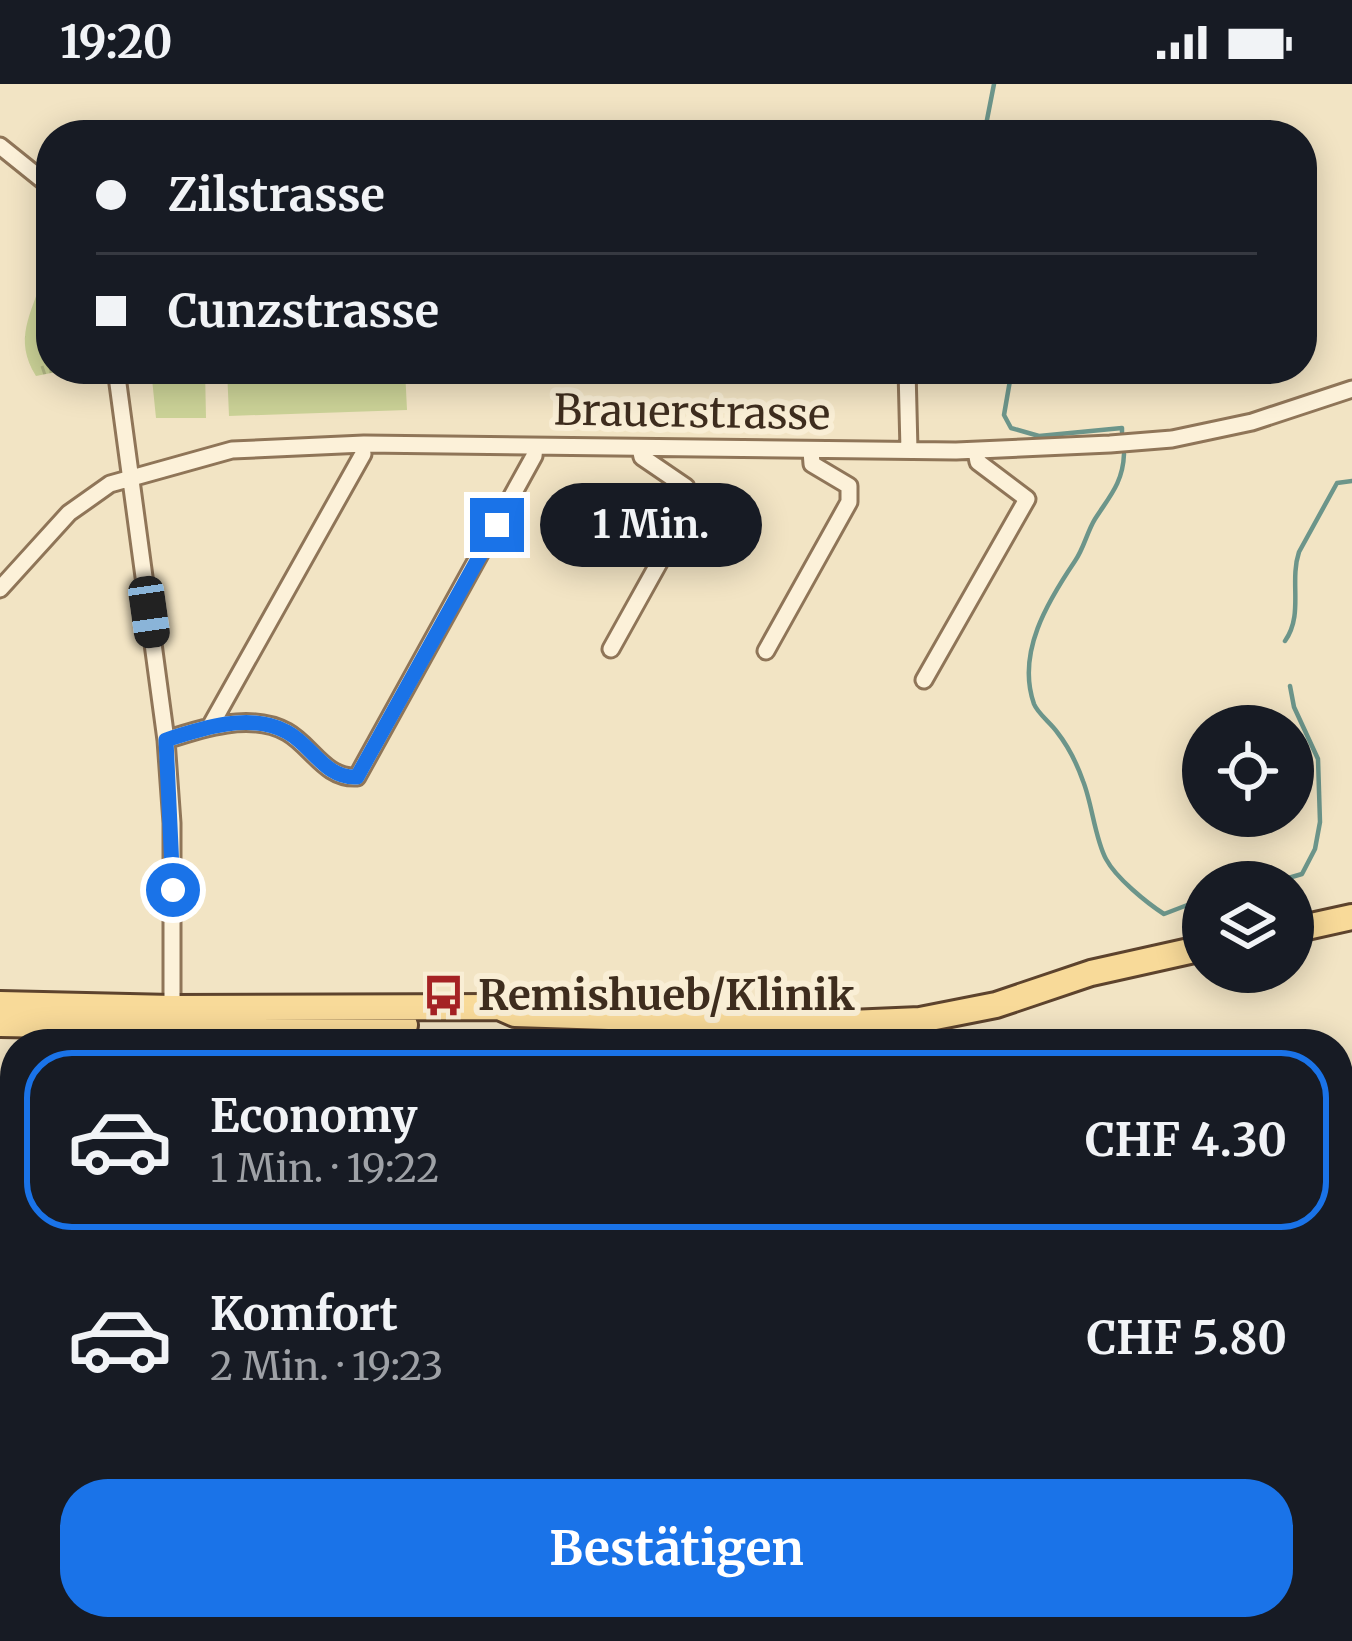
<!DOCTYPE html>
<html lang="de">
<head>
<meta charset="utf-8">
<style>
	body { margin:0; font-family:Merriweather,serif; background:#242831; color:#f1f3f6; height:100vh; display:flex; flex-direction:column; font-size:45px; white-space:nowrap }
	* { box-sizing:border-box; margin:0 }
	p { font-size:39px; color:#9ea1a6 }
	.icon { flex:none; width:66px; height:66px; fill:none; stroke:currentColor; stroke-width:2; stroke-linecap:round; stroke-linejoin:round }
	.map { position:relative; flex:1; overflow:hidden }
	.panel { position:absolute; left:0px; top:945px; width:1353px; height:612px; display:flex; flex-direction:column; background:#171b24; border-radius:48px 48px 0 0; box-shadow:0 6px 30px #0003 }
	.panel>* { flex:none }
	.top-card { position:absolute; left:36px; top:36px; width:1281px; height:264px; border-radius:48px; box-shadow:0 6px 30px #0003; display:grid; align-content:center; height:264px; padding:0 60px; background:#171b24 }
	.fabs { position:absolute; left:1182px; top:621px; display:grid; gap:24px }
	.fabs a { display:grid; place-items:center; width:132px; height:132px; border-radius:50%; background:#171b24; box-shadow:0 6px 30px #0003; font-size:60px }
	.end { position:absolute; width:54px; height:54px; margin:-27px; border:15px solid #1a73e8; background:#fff; box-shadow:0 0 0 6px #fff }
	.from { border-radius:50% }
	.bubble { position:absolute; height:84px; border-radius:42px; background:#171b24; box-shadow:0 6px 30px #0003; font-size:39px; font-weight:700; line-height:84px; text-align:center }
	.car { position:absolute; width:36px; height:72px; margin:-36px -18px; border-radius:15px; box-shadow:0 0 9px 3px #0007; background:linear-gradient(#222 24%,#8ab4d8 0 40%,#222 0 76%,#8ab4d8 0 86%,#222 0) }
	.top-card b { display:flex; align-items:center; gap:42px; height:114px; font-size:45px }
	.top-card b+b { border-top:3px solid #363941 }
	.top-card i { width:30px; height:30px; background:#f1f3f6 }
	ul { padding:21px 0 0; list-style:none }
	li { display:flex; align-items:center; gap:36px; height:180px; margin:0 24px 18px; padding:0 36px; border:6px solid transparent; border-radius:48px }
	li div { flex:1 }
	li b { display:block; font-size:45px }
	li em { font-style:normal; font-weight:700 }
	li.active { border-color:#1a73e8 }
	li>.icon { width:108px; height:108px; stroke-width:1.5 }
	.button { display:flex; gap:24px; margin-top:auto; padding:24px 60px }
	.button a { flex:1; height:138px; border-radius:48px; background:#1a73e8; color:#fff; font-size:48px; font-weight:700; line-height:138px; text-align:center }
	.status { display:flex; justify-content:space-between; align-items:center; height:84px; padding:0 60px; background:#171b24; direction:ltr }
	.status svg { height:33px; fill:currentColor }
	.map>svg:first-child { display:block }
	.forest { fill:url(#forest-firs) }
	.park { fill:url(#park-tufts) }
	.garden { fill:#cbd297 }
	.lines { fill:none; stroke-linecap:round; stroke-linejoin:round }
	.stream { stroke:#6c958a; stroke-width:4.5 }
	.street-casing { stroke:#8f7558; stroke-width:21 }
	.secondary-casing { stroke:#71563b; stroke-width:27 }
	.primary-casing { stroke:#5d432d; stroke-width:30 }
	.highway-casing { stroke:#5d432d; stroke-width:33 }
	.street { stroke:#fcf1d9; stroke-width:15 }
	.secondary { stroke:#fcf1d9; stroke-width:21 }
	.primary { stroke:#f8da99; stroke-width:24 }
	.highway { stroke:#e9a44e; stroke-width:27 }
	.secondary-bridge-casing { stroke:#71563b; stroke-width:27; stroke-linecap:butt }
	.secondary-bridge { stroke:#fcf1d9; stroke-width:21 }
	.route { stroke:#1a73e8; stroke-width:15 }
	.labels { text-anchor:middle; stroke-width:12; stroke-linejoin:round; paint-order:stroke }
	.street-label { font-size:42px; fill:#3e2d1e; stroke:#f9eed5 }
	.poi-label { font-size:42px; font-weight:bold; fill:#3e2d1e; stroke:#f9eed5; text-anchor:start }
</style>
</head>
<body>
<div class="status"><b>19:20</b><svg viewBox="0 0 49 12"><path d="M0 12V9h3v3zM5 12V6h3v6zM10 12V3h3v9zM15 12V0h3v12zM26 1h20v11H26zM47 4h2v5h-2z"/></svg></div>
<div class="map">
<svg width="1352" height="1557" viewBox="0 0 1352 1557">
	<defs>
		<pattern id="forest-firs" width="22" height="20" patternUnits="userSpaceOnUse" patternTransform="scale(3)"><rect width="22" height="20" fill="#cbd297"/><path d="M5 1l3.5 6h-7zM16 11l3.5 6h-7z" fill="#afb582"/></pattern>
		<pattern id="park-tufts" width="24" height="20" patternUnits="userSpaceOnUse" patternTransform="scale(3)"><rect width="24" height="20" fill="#cbd297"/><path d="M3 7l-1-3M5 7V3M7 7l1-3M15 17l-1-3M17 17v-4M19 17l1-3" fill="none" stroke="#afb582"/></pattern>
	</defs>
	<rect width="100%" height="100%" fill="#f2e4c4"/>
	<path class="forest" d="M741,1542H1284L1293,1557H763Z"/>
	<path class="park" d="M51,191V285H74L75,289L61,287L36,292C13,255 31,231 43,192Z"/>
	<path class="garden" d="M151,285H205L206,334H156Z
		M227,285H405L407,326L229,332Z"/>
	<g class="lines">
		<path class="stream" d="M984,51L994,0
			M1012,285L1004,331L1011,344L1039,352L1122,344V348
			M1124,370C1123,399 1109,413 1095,435C1087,448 1084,464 1075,477C1048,517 1016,569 1034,620C1038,630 1051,639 1057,648C1068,662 1077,680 1083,697C1092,719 1095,755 1106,775C1116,794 1147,819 1164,830L1203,815
			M1285,557C1304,530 1289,498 1299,468L1337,399L1352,397
			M1254,798L1257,794L1278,797L1302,790L1315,765L1320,738L1318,675L1294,623L1290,602
			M1235,1542L1247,1557"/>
		<defs>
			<path id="street" d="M0,62L51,103
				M116,285L166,656L172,739V924
				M907,285L909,366
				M0,505L69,429L110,400L232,366L364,360L956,367L1110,360L1172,355L1252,338L1352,305
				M611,565L690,423L686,403L642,373L640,364
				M766,567L849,418V402L812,380L811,367
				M924,596L1027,415L978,378L976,367
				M211,641L363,370
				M166,656C202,644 251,628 287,648C312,662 325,695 357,693L534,372L535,363
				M0,1024L15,1021
				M1338,1026L1352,1031"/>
			<path id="secondary" d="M0,1476L15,1420"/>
			<path id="primary" d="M1293,846L1352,833
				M0,920L172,924L499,923L515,930L826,940L920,936L996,921L1091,889L1203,864
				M0,940L220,944L405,941"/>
			<path id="highway" d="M1338,1162L1352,1157
				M1338,1189L1352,1184
				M0,1299L15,1306
				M0,1339L15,1355
				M0,1543L94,1548L194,1542
				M293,1557L357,1542"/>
		</defs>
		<use href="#street" class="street-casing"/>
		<use href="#secondary" class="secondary-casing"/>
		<use href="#primary" class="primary-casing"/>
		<use href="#highway" class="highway-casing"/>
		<use href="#street" class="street"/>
		<use href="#secondary" class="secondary"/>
		<use href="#primary" class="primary"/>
		<use href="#highway" class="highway"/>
		<defs>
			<path id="secondary-bridge" d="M7,1557L15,1502"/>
		</defs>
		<use href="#secondary-bridge" class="secondary-bridge-casing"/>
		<use href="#secondary-bridge" class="secondary-bridge"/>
	</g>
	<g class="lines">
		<path class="route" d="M173,806L166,656C202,644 251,628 287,648C313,662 325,695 357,693L497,441"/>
	</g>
	<defs>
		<symbol id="bus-bare" viewBox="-9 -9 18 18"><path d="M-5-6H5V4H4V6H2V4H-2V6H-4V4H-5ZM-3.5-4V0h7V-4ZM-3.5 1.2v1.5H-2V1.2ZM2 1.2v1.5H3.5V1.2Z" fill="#a52224" stroke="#f9eed5" stroke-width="2.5" paint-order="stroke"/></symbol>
	</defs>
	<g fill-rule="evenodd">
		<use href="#bus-bare" x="414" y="882" width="59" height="59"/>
	</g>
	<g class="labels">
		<g class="street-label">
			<text transform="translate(692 328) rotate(1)" y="15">Brauerstrasse</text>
		</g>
		<g class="poi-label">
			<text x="478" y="926">Remishueb/Klinik</text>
		</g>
	</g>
</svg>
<div class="fabs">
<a><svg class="icon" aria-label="locate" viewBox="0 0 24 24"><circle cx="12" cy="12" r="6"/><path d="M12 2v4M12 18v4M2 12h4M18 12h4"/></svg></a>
<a><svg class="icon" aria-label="layers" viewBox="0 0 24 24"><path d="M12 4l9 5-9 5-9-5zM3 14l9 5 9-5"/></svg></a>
</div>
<i class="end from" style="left:173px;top:806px"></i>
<i class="end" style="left:497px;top:441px"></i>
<div class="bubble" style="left:540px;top:399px;width:222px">1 Min.</div>
<i class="car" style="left:149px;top:528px;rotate:172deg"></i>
<div class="top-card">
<b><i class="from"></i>Zilstrasse</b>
<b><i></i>Cunzstrasse</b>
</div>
<section class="panel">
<ul>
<li class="active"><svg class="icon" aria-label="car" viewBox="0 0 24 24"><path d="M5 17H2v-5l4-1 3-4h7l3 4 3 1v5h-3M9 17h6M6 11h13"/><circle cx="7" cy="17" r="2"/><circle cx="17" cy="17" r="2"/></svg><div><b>Economy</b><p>1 Min. · 19:22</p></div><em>CHF 4.30</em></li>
<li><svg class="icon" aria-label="car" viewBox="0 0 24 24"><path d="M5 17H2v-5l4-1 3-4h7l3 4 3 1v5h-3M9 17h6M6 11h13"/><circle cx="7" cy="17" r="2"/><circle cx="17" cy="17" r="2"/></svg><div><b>Komfort</b><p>2 Min. · 19:23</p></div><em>CHF 5.80</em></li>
</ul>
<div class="button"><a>Bestätigen</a></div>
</section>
</div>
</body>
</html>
